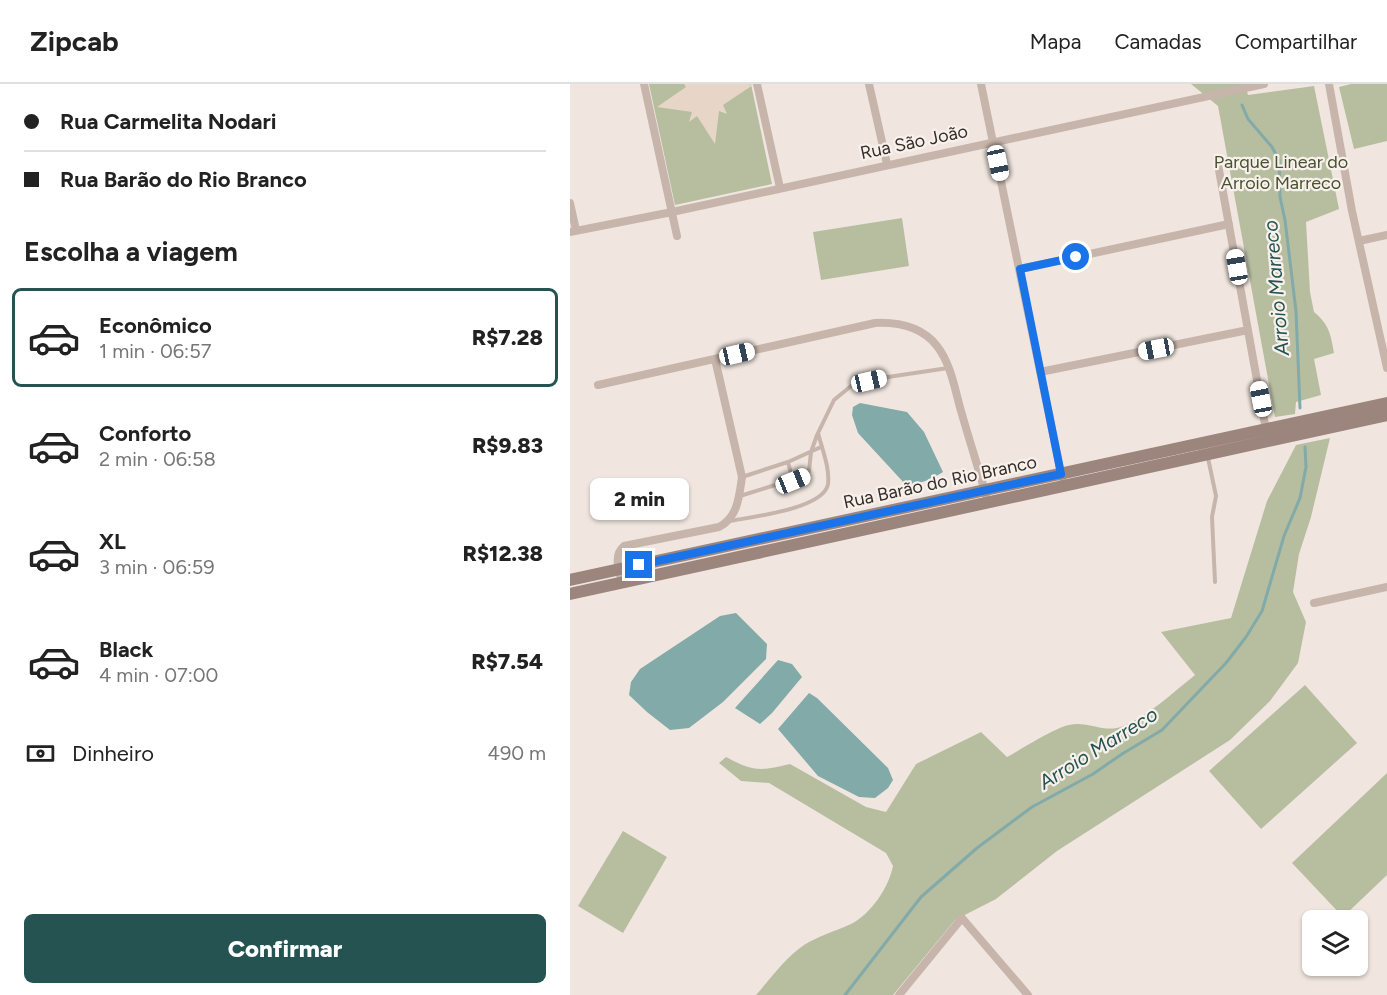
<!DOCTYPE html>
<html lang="pt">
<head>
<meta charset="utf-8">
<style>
	body { margin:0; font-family:Figtree,sans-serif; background:#f6f6f6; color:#222; height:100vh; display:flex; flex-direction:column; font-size:22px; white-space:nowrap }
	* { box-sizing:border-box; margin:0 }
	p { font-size:20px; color:#767676 }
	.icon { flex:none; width:33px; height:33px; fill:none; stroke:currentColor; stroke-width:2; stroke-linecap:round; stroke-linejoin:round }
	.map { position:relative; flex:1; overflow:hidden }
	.side { display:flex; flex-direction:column; background:#fff; width:570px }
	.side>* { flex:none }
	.guide { display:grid; align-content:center; height:132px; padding:0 24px; background:#fff }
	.controls { position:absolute; left:732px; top:826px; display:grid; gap:12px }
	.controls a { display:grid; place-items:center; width:66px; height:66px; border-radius:9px; background:#fff; box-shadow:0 2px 4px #0004; font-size:30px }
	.end { position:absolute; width:27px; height:27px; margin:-14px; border:8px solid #1a73e8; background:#fff; box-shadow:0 0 0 3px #fff }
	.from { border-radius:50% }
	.bubble { position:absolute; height:42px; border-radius:9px; background:#fff; box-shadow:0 2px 4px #0004; font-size:20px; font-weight:800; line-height:42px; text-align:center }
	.car { position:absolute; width:18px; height:36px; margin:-18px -9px; border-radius:8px; box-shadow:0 0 4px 2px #0007; background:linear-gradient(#fff 24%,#345 0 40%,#fff 0 76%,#345 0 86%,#fff 0) }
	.guide b { display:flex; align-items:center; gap:21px; height:57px; font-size:22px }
	.guide b+b { border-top:2px solid #e0e0e0 }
	.guide i { width:15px; height:15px; background:#222 }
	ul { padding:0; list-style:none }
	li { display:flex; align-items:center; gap:18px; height:99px; margin:0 12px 9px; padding:0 12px; border:3px solid transparent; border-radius:9px }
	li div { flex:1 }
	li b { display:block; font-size:22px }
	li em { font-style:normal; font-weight:800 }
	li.active { border-color:#245352 }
	li>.icon { width:54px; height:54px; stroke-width:1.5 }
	h2 { padding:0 24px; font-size:27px; line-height:72px }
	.pay { display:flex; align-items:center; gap:15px; height:66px; padding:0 24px; font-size:22px }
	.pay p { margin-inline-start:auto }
	.action { display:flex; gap:12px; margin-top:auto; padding:12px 24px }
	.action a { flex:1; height:69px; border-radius:9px; background:#245352; color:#fff; font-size:24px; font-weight:800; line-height:69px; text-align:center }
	header { display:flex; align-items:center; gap:36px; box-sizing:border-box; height:84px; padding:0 30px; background:#fff; border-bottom:2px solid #e0e0e0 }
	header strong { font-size:28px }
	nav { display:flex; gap:33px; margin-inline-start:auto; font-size:21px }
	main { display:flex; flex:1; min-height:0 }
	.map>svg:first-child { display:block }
	.green { fill:#b7bea0 }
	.plaza { fill:#e7d6c7 }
	.water { fill:#81aaa8 }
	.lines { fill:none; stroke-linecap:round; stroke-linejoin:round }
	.stream { stroke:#81aaa8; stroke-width:3 }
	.service { stroke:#c7b5ac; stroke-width:4 }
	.minor { stroke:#c7b5ac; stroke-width:8 }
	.secondary { stroke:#9b857d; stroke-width:12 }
	.route { stroke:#1a73e8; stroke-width:8 }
	.labels { text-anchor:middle; stroke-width:4.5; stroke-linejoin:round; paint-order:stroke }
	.street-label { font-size:18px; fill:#362d2a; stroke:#f8f1eb }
	.park-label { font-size:18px; fill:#495230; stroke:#f8f1eb }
	.water-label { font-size:20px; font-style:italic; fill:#245352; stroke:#f8f1eb }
</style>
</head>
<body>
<header>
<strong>Zipcab</strong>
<nav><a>Mapa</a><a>Camadas</a><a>Compartilhar</a></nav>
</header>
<main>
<section class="side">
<div class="guide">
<b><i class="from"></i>Rua Carmelita Nodari</b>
<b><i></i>Rua Barão do Rio Branco</b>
</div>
<h2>Escolha a viagem</h2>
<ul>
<li class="active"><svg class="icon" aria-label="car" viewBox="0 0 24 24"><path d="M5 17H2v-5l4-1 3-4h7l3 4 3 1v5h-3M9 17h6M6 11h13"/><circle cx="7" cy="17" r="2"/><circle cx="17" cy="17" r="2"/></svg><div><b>Econômico</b><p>1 min · 06:57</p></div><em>R$7.28</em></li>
<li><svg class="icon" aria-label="car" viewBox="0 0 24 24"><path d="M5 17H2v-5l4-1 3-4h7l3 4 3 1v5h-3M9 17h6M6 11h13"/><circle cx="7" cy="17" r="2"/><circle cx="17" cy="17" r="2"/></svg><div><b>Conforto</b><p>2 min · 06:58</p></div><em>R$9.83</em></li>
<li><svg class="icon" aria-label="car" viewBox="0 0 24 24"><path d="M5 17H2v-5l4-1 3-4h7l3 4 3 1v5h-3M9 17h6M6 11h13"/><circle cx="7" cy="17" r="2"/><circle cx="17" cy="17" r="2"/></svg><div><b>XL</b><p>3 min · 06:59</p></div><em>R$12.38</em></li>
<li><svg class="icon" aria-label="car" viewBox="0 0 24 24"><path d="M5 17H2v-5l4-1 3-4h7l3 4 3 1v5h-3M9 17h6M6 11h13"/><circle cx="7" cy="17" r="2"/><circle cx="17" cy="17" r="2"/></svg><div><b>Black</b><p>4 min · 07:00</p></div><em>R$7.54</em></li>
</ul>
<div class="pay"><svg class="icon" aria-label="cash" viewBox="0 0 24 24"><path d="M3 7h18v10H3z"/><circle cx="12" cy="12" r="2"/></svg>Dinheiro<p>490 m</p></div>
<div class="action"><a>Confirmar</a></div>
</section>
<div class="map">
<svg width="817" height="911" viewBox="0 0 817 911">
	<rect width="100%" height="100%" fill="#f0e6df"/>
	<path class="green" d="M79,0H181L202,100L105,121Z
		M621,0H675L678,11L744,2L769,125L736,138L740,208L744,228C759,240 761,251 764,269L744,275L751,311L726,318L725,330L705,333L648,22Z
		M781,0H817V57L784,65L769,3Z
		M332,134L339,182L251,196L243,148Z
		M760,354L741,433L729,470L723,508L736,538L728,579L700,617L660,656L487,767L426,815L385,836L323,911H186C201,894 215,874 234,861C248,852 266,847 281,840C301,830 319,803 323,782L316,769L199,699L171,697L149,679L156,673C184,688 190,687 220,680L296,723L316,728L346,680L411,648L437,673C452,665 484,644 499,641C517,636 535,650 553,642C580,631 602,609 625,591L591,548L661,534L697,417L726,361Z
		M735,601L787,659L691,745L639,687Z
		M817,689V791L773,833L722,779Z
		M53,747L97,773L53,849L8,822Z"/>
	<path class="plaza" d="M114,0H178L183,1L153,21L157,30L149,27L145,60L127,32L119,38L122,28L87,23L116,3Z"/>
	<path class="water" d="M290,319L337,328L354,348L373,388C361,396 348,401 335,400L288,349L282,331L283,323Z
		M166,529L197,560L196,575L153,618L119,644L100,646L77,628L59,611L61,598L70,585L150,532Z
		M208,576L222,580L232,593L202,629L190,640L165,624Z
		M239,609L247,614L318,684L323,696L318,704L305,714L289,713L248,692L208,645Z"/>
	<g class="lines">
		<path class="stream" d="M672,21L678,35L702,63L709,76L710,113L715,136L726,227L730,324
			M275,911L351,813L407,764L462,723L523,690L552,670L592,646L656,579L676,553L692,527L714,452L730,414L736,383L735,363"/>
		<path class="service" d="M638,374L646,412L642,433L645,498
			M218,378L223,397
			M172,393L218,378L251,363
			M170,412L237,391L239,387L241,368L247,351
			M160,437C181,433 254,425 258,400C260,384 252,365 248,349L264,316L281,302L318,293L378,284"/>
		<path class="minor" d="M74,0L107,152
			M187,0L210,104
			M299,0L317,80
			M411,0L492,394
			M759,0L782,127L817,284
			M647,75L696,346
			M0,119L6,146
			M0,148L102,128L694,0
			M789,157L817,151
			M450,185L659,140
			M470,288L678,246
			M28,301L305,239C328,238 352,243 367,262C381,280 385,306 391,327C399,355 408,383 416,411
			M52,498C49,486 43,471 54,462L149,443C168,433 169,413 172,393L145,275
			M744,519L817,503
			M329,911L392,834L458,911"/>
		<path class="secondary" d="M0,496L817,319
			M0,510L817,331"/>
	</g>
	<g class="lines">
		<path class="route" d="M69,481L491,390L450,185L506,173"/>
	</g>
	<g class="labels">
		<g class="street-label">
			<text transform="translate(344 58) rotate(-12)" y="6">Rua São João</text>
			<text transform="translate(370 398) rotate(-12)" y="6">Rua Barão do Rio Branco</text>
		</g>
		<g class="park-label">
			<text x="711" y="84">Parque Linear do<tspan x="711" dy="21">Arroio Marreco</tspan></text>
		</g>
		<g class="water-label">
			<text transform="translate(706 204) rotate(-95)" y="7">Arroio Marreco</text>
			<text transform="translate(528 664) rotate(-32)" y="7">Arroio Marreco</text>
		</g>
	</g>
</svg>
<div class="controls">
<a><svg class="icon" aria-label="layers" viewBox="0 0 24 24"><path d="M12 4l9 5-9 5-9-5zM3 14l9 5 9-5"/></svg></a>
</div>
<i class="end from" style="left:506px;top:173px"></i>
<i class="end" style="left:69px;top:481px"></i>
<div class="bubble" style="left:20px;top:394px;width:99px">2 min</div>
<i class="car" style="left:428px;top:79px;rotate:168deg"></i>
<i class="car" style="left:667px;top:183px;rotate:350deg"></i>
<i class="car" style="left:586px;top:265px;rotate:259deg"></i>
<i class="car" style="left:167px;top:270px;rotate:77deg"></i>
<i class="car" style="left:299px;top:297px;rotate:77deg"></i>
<i class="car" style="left:691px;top:315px;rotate:349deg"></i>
<i class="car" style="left:223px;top:397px;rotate:68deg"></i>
</div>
</main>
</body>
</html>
